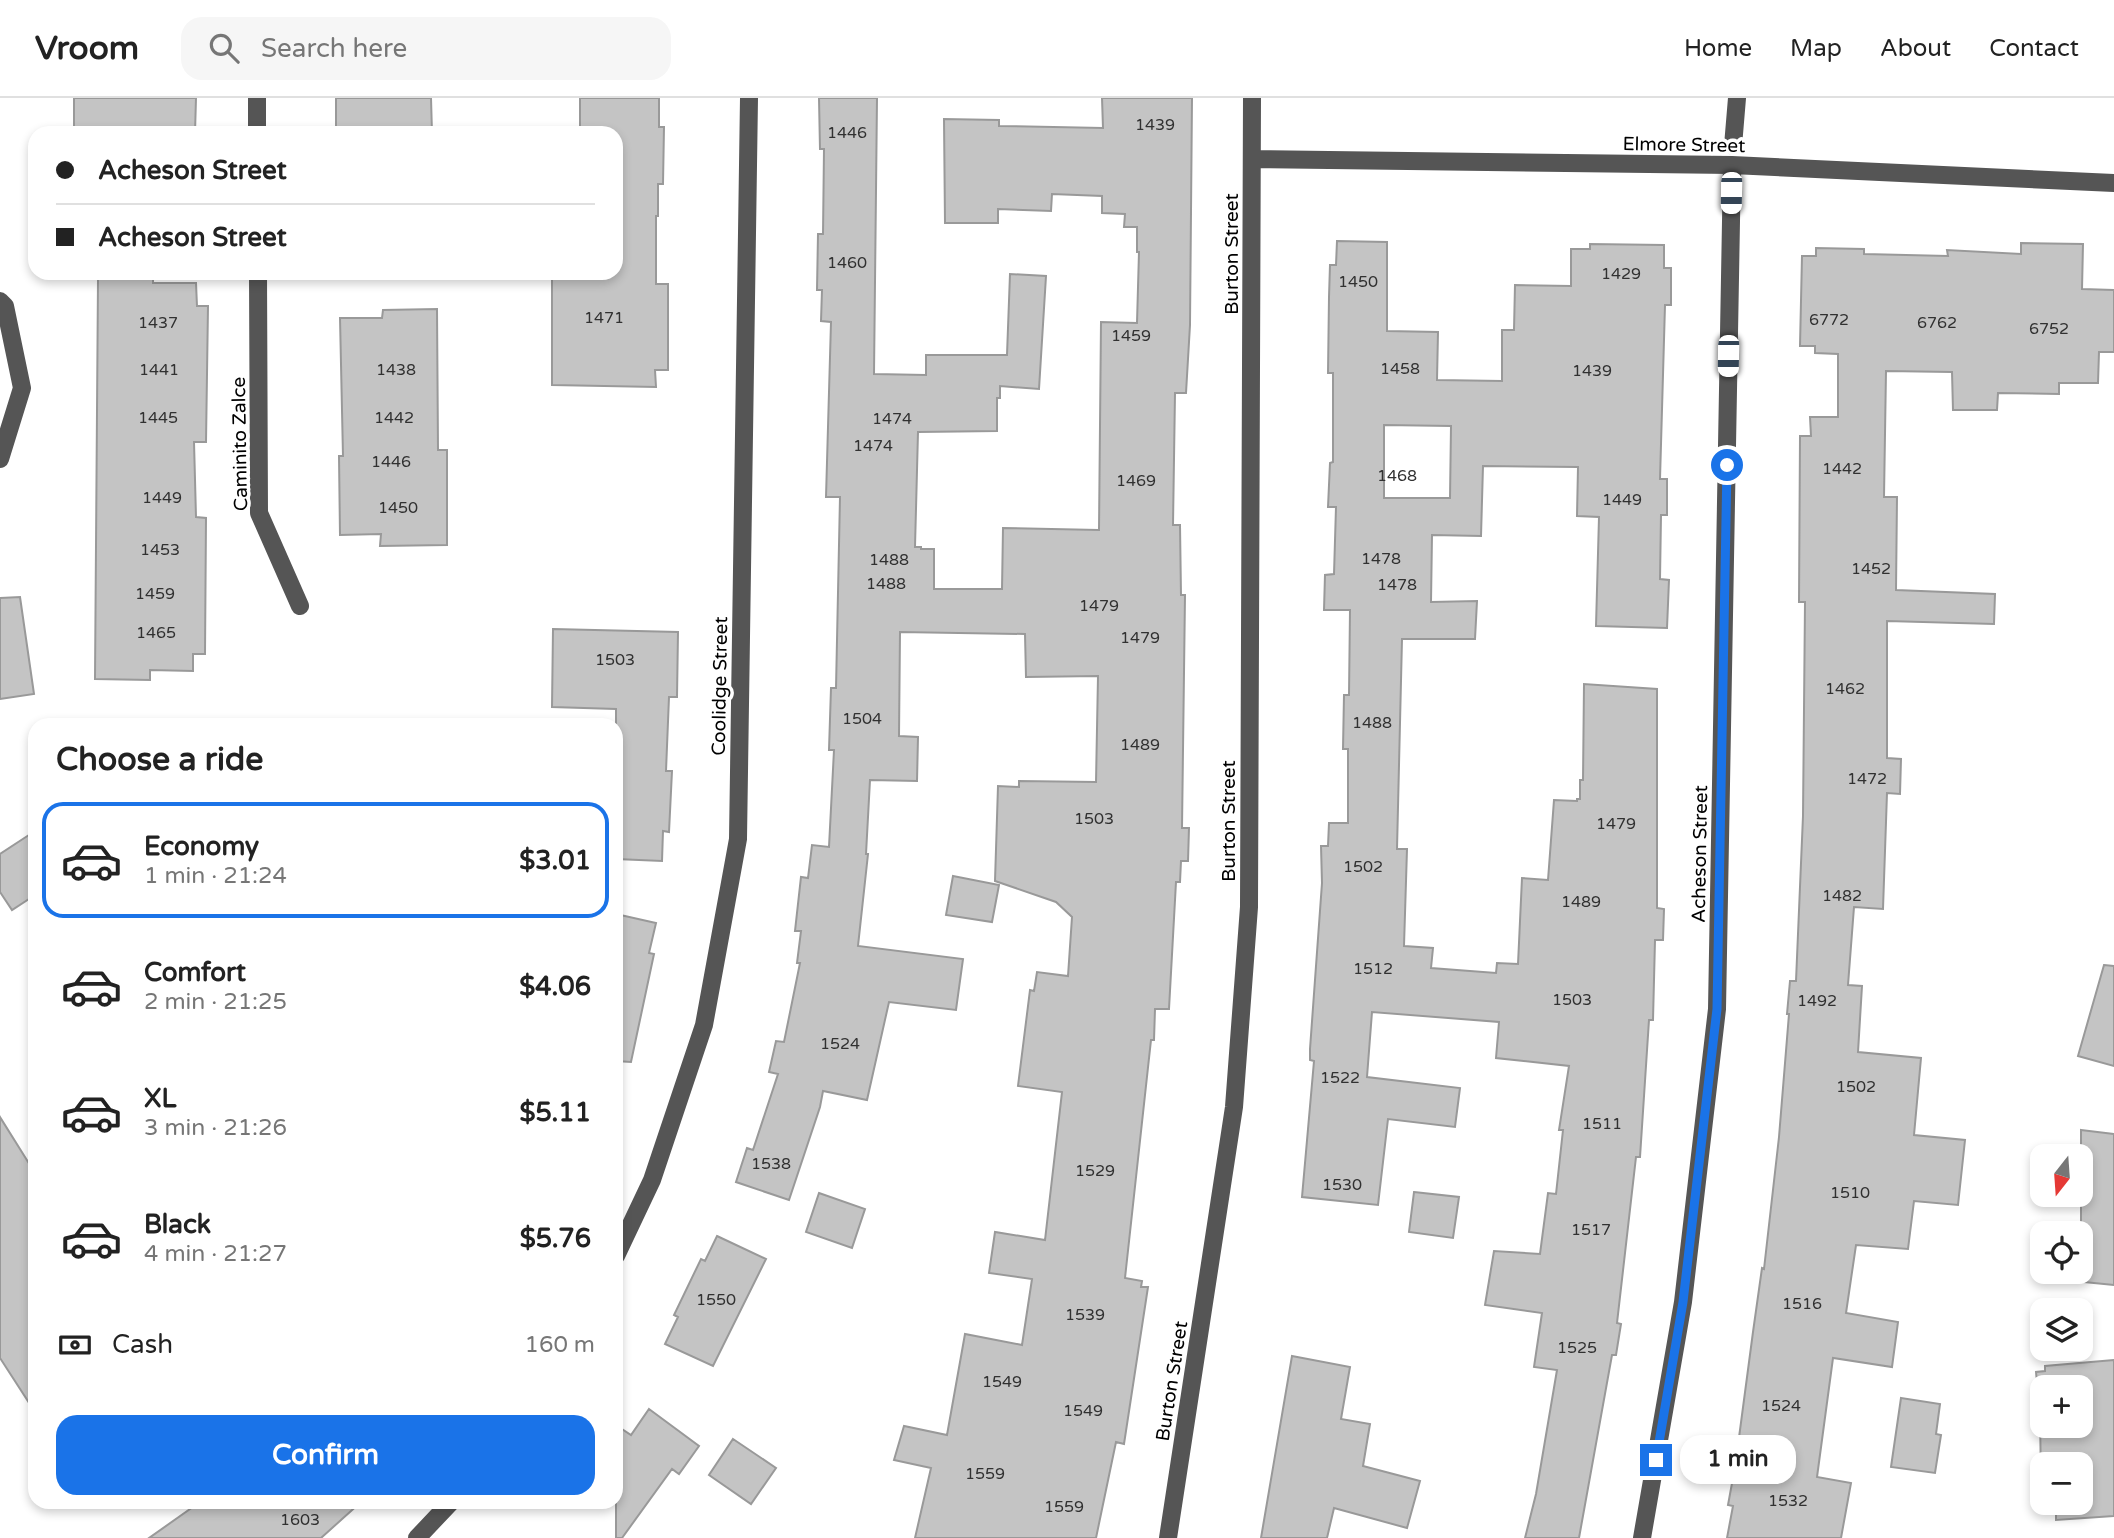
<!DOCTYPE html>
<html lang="en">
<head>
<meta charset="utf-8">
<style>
	body { margin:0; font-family:"Varela Round",sans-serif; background:#f6f6f6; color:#222; height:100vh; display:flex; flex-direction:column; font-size:26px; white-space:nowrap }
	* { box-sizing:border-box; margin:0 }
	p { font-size:23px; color:#767676 }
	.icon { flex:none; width:38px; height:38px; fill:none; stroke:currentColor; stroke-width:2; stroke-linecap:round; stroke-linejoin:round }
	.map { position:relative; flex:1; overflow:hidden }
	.drawer { position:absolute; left:28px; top:620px; width:595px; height:791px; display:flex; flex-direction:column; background:#fff; border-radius:21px; box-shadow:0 4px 10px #0003 }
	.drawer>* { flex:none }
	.hud { position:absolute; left:28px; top:28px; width:595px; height:154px; border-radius:21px; box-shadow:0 4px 10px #0003; display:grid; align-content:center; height:154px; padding:0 28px; background:#fff }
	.needle { width:46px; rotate:197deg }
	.controls { position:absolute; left:2030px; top:1046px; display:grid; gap:14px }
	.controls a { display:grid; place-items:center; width:63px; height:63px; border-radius:14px; background:#fff; box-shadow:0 4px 10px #0003; font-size:35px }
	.end { position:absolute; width:32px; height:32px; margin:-16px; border:9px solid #1a73e8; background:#fff; box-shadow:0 0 0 4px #fff }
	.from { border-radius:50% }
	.bubble { position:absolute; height:49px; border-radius:21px; background:#fff; box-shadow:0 4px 10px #0003; font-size:23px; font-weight:700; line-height:49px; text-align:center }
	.car { position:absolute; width:21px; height:42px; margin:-21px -10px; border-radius:9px; box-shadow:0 0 5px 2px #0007; background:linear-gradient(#fff 24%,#345 0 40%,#fff 0 76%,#345 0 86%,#fff 0) }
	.hud b { display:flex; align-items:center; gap:24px; height:66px; font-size:26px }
	.hud b+b { border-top:2px solid #e0e0e0 }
	.hud i { width:18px; height:18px; background:#222 }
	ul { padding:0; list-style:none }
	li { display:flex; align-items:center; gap:21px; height:116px; margin:0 14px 10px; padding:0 14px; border:4px solid transparent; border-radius:21px }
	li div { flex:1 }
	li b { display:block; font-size:26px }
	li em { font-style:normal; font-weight:700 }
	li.current { border-color:#1a73e8 }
	li>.icon { width:63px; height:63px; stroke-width:1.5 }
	h2 { padding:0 28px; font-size:32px; line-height:84px }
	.pay { display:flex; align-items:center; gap:18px; height:77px; padding:0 28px; font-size:26px }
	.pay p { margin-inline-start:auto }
	.primary-button { display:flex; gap:14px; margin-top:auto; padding:14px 28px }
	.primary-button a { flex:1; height:80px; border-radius:21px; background:#1a73e8; color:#fff; font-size:28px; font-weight:700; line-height:80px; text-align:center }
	header { display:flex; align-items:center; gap:42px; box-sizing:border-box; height:98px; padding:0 35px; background:#fff; border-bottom:2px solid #e0e0e0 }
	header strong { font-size:33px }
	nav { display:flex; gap:38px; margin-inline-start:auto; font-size:24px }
	.search { width:490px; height:63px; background:#f6f6f6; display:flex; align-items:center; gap:18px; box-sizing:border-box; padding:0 24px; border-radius:21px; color:#767676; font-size:26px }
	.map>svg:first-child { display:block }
	.building { fill:#c4c4c4; stroke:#999; stroke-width:2; fill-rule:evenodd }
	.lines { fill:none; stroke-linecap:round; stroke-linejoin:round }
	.minor { stroke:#555; stroke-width:18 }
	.route { stroke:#1a73e8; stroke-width:9 }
	.labels { text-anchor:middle; stroke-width:7; stroke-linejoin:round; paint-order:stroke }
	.number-label { font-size:16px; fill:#313131 }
	.street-label { font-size:19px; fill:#000; stroke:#fff }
</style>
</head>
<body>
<header>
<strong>Vroom</strong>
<div class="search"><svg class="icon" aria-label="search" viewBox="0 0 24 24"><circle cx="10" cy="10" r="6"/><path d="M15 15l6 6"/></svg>Search here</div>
<nav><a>Home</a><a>Map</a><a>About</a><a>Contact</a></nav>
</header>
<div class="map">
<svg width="2114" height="1440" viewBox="0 0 2114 1440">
	<rect width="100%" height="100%" fill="#fff"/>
	<path class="building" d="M74,0H196L195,35H74Z
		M336,0H431L432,35H336Z
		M580,0H659V29H664L663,86H658V118H656V186H668V272H655L656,289L552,287V177H602V175H616V35H580Z
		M819,0H877L874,276L926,277V257H1007L1010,176L1046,178L1039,291L1000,288V300H997V333L918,334L915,449H921V451H934V491H1002L1003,430L1099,432L1101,224L1137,225L1139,154H1137V129H1124L1125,116L1102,115V98L1052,96L1051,113L998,111V125H945L944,21L999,22V28L1103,30L1102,0H1192L1190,227L1186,295H1175L1173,427H1180L1181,497H1185L1182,730H1189L1188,763H1181L1180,784H1176L1169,911H1155L1154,942H1151L1125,1180L1142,1183L1141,1189H1148L1124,1346L1116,1344L1096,1440H915L931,1370L894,1362L904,1328L947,1337L965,1236L1022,1247L1032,1181L989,1175L995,1134L1045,1142L1062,994L1018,988L1030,892L1034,893L1037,874L1068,878L1072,819L1056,804L995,783L998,688L1019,689V683L1096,684L1098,578L1026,579L1025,536L900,534L899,638L918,639L917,683L870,682L866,756H868L858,848L963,861L956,912L889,904L867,1002L823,993L820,1009L789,1102L736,1084L747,1050L753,1052L778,976L769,974L776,943L784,944L800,865H797L801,833H795L801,779L808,780L812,747L829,749L834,652H829L831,590H836L840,399H826L831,224L821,223L822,192H817L818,136H823L824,51H820Z
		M1337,143L1387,144V233L1438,234L1437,282L1502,283V232H1514L1515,187L1571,188V151H1590V146L1664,147V170H1671V207H1665L1660,381H1667V417H1661L1660,481L1669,482L1667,530L1596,528L1599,419L1577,418L1578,369L1483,368L1481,438L1432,437L1431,504L1477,503L1475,541H1402L1397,751H1407L1404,848L1433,850L1431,870L1496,875L1497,865L1518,866L1522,780L1548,782L1554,702L1577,703V701H1580V682H1583L1584,586L1657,591V810L1664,811L1663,842H1655L1653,922H1649L1640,1059H1636L1617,1225L1621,1226L1616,1257H1612L1579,1440H1525L1536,1396L1557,1272L1534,1269L1542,1215L1485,1207L1494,1153L1540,1156L1548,1095L1556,1096L1563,1032H1559L1569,968L1496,960L1499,924L1372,914L1367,979L1460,990L1455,1029L1388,1021L1378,1107L1302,1099L1314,963L1310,962V951L1322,785L1321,748H1328L1329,725H1348V651H1343L1344,597H1349L1350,512H1324L1325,477L1334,476L1336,409H1328L1330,365L1333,364V275H1328L1329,199L1330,167H1336ZM1384,327L1451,328L1450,400H1384Z
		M2021,145L2083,146L2082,191L2114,192V254H2099L2098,285H2059V296L1998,295L1997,312H1953L1952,274L1886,273L1884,399H1897L1896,492L1995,496L1994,526L1887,523V660L1901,661L1900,696L1887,695L1883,811L1854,809L1848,887L1862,888L1858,954L1921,960L1914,1037L1965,1042L1958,1107L1914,1103L1908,1151L1856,1147L1846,1215L1898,1224L1892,1269L1833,1260L1817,1379L1851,1385L1841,1440H1727L1733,1408L1728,1407L1739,1347H1738L1753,1234L1762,1170L1764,1171L1779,1039L1789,916H1787L1790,883H1796L1803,718L1805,504H1799L1800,338H1811L1810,319H1838V256L1815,255V248H1800L1802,158H1816V150L1864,151V156L1948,158L1947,152L2021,156Z
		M98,181H153V185H196L197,208H208L206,344H194L196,419L206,420L205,556H193V573L150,572V582L95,581Z
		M437,211L438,352H447V447L380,448L381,436L340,437L339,358H343L340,220H382L383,212Z
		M20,499L34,596L0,601V500Z
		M553,531L678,534L677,599H669L666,673H672L669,734L663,733L662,763L616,761V611L552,609Z
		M35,733V797L12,812L0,794V756Z
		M953,778L999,787L992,824L946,817Z
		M616,816L656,825L649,855L654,856L631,964L616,963Z
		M2104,867L2114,868V968L2078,958Z
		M0,1019L35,1075V1314L0,1260Z
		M2081,1032L2114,1036V1187L2044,1180V1174H2081V1136H2048L2049,1129L2081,1132Z
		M1414,1094L1459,1099L1453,1140L1409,1134Z
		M819,1095L865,1111L852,1150L806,1134Z
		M717,1138L766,1161L713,1268L665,1246L678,1219L674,1217L701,1161L705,1163Z
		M1292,1258L1350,1269L1341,1321L1370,1326L1363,1368L1420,1383L1407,1430L1334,1410L1327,1440H1261Z
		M2114,1262V1418L2056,1422V1414L2041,1415L2038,1383H2041L2040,1319L2036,1274L2045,1273V1268ZM2042,1290H2081V1328H2042ZM2042,1367H2081V1405H2042Z
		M1901,1300L1940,1306L1936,1336L1941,1337L1935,1375L1891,1369Z
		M649,1311L699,1348L679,1376L672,1371L622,1440H616V1327L631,1337Z
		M733,1341L776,1370L751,1406L709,1377Z
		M200,1404H361L321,1440H149Z"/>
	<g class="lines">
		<path class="minor" d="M257,0V35
			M1733,48L1737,0
			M1253,61L1732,67L2114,85
			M258,175L259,415L300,508
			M0,203L5,208L22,290L0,361
			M616,1158L652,1082L704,927L738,741L749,0
			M417,1440L451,1404
			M1168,1440L1234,1009L1249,809L1252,0
			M1642,1440L1683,1204L1717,911L1732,67"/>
	</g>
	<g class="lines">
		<path class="route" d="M1656,1362L1683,1204L1717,911L1727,367"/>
	</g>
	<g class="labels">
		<g class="number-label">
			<text x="1155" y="32">1439</text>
			<text x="847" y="40">1446</text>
			<text x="847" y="170">1460</text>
			<text x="1621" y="181">1429</text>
			<text x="1358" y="189">1450</text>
			<text x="604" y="225">1471</text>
			<text x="1829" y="227">6772</text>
			<text x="158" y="230">1437</text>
			<text x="1937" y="230">6762</text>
			<text x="2049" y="236">6752</text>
			<text x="1131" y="243">1459</text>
			<text x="1400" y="276">1458</text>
			<text x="159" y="277">1441</text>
			<text x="396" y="277">1438</text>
			<text x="1592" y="278">1439</text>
			<text x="158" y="325">1445</text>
			<text x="394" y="325">1442</text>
			<text x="892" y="326">1474</text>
			<text x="873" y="353">1474</text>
			<text x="391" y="369">1446</text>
			<text x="1842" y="376">1442</text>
			<text x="1397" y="383">1468</text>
			<text x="1136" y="388">1469</text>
			<text x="162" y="405">1449</text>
			<text x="1622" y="407">1449</text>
			<text x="398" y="415">1450</text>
			<text x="160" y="457">1453</text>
			<text x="1381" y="466">1478</text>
			<text x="889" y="467">1488</text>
			<text x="1871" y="476">1452</text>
			<text x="886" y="491">1488</text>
			<text x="1397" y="492">1478</text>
			<text x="155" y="501">1459</text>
			<text x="1099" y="513">1479</text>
			<text x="156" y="540">1465</text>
			<text x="1140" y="545">1479</text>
			<text x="615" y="567">1503</text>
			<text x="1845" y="596">1462</text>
			<text x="862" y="626">1504</text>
			<text x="1372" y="630">1488</text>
			<text x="1140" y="652">1489</text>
			<text x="1867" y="686">1472</text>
			<text x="1094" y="726">1503</text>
			<text x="1616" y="731">1479</text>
			<text x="1363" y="774">1502</text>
			<text x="1842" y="803">1482</text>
			<text x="1581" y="809">1489</text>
			<text x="1373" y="876">1512</text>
			<text x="1572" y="907">1503</text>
			<text x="1817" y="908">1492</text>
			<text x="840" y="951">1524</text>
			<text x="1340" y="985">1522</text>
			<text x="1856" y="994">1502</text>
			<text x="1602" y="1031">1511</text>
			<text x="771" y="1071">1538</text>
			<text x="1095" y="1078">1529</text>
			<text x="1342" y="1092">1530</text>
			<text x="1850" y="1100">1510</text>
			<text x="1591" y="1137">1517</text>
			<text x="716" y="1207">1550</text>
			<text x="1802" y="1211">1516</text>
			<text x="1085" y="1222">1539</text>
			<text x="1577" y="1255">1525</text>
			<text x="1002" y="1289">1549</text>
			<text x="1781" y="1313">1524</text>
			<text x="1083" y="1318">1549</text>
			<text x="985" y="1381">1559</text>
			<text x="1788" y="1408">1532</text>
			<text x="1064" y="1414">1559</text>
			<text x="300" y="1427">1603</text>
		</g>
		<g class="street-label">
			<text transform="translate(1684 46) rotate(1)" y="7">Elmore Street</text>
			<text transform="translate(1231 156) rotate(-90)" y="7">Burton Street</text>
			<text transform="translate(239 346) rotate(-91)" y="7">Caminito Zalce</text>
			<text transform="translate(719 588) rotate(-89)" y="7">Coolidge Street</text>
			<text transform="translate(1228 723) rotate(-90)" y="7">Burton Street</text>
			<text transform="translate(1699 756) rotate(-89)" y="7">Acheson Street</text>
			<text transform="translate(1171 1283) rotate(-81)" y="7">Burton Street</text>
		</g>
	</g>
</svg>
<div class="controls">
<a><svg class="needle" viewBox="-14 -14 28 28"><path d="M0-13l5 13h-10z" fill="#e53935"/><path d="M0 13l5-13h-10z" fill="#767676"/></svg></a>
<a><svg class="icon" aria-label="locate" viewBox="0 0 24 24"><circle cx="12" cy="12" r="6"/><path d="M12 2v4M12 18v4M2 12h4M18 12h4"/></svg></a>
<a><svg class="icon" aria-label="layers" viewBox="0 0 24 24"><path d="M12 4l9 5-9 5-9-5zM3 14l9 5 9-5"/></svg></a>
<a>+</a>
<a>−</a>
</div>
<i class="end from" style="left:1727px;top:367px"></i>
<i class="end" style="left:1656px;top:1362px"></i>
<div class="bubble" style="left:1680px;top:1337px;width:116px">1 min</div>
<i class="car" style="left:1731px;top:95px;rotate:181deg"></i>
<i class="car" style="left:1728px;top:258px;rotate:181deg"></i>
<div class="hud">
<b><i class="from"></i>Acheson Street</b>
<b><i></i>Acheson Street</b>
</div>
<section class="drawer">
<h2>Choose a ride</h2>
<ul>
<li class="current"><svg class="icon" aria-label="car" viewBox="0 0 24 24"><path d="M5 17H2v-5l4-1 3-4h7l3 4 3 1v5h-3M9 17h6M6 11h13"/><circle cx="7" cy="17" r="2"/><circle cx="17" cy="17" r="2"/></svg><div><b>Economy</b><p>1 min · 21:24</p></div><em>$3.01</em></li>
<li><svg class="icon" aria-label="car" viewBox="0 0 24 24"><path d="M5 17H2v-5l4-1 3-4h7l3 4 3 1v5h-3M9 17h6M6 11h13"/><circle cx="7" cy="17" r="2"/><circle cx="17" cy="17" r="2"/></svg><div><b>Comfort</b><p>2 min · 21:25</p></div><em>$4.06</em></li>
<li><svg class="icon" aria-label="car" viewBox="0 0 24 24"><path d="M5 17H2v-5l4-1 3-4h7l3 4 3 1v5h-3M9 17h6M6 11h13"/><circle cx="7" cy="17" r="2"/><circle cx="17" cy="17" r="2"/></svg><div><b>XL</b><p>3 min · 21:26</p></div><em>$5.11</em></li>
<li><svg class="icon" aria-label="car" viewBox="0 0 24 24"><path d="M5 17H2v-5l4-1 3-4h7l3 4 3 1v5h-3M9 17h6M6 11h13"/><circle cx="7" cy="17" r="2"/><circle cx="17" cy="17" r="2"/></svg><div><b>Black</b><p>4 min · 21:27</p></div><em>$5.76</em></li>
</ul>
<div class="pay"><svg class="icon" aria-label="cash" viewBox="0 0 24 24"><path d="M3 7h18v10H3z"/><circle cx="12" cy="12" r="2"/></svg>Cash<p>160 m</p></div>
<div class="primary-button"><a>Confirm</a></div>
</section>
</div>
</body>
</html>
